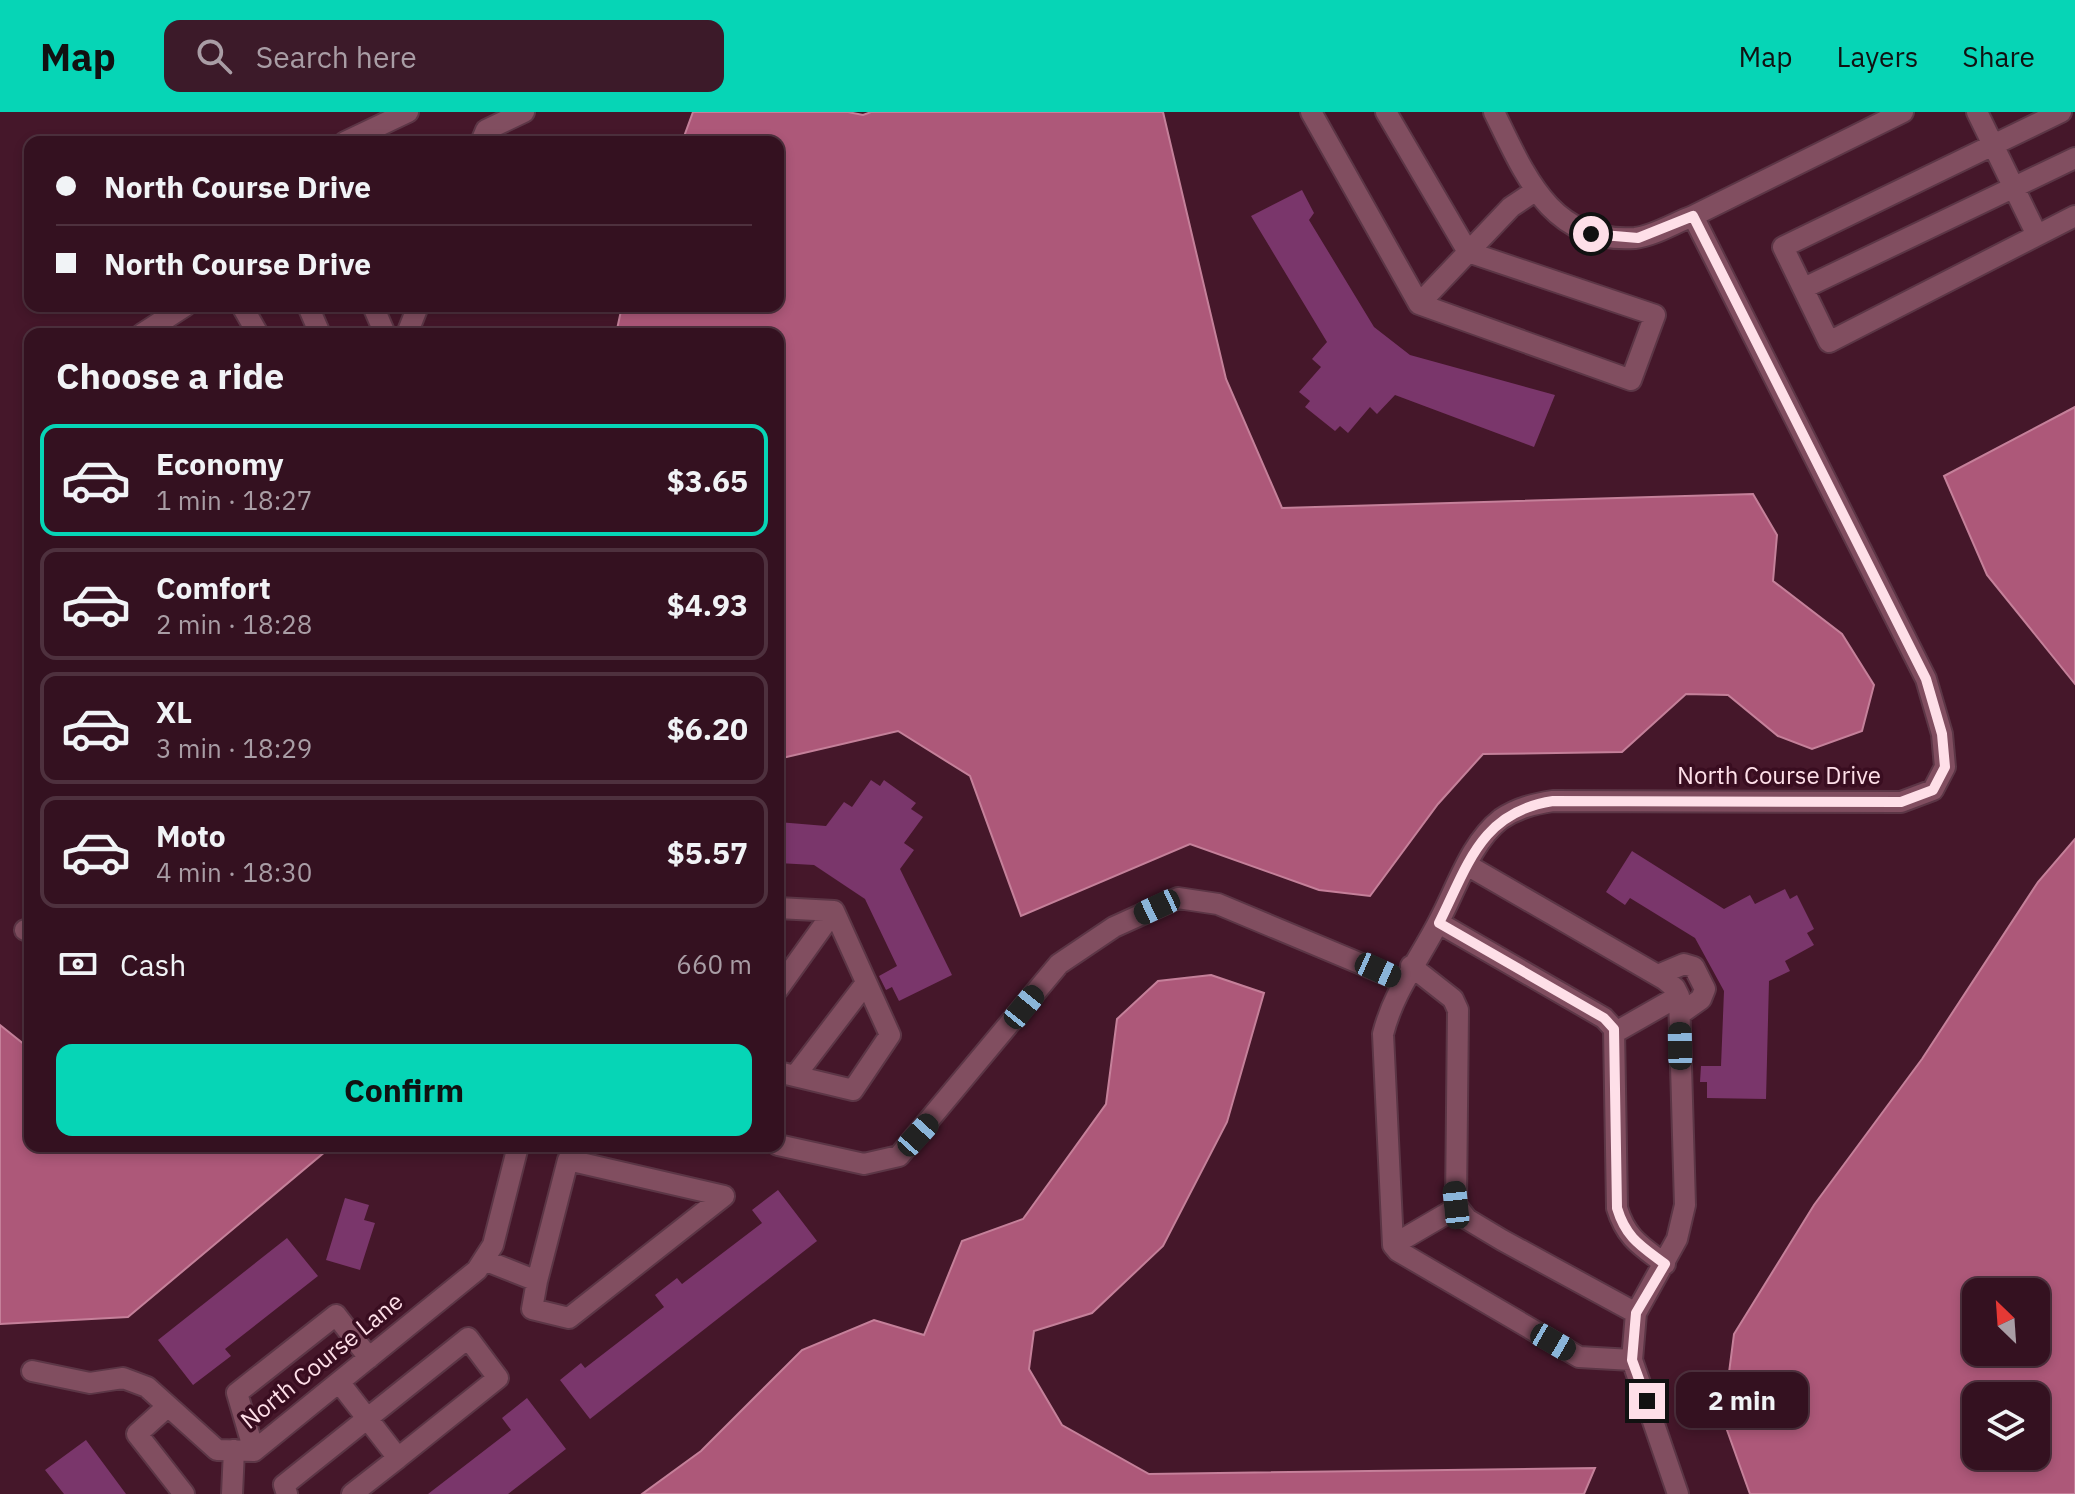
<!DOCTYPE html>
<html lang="en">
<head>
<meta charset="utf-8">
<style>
	body { margin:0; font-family:"IBM Plex Sans",sans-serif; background:#3c1a29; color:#f1f3f6; height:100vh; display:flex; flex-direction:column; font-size:30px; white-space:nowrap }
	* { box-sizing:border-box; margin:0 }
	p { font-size:26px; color:#a99da5 }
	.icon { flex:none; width:44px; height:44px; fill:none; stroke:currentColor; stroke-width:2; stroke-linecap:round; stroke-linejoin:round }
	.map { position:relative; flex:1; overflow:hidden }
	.sheet { position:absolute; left:24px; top:216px; width:760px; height:824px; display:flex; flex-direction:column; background:#341120; border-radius:16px; box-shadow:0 4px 12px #0003,0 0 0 2px #4e313e }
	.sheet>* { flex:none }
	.hud { position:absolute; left:24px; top:24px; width:760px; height:176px; border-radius:16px; box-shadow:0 4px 12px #0003,0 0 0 2px #4e313e; display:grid; align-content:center; height:176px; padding:0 32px; background:#341120 }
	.needle { width:52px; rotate:335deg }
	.fabs { position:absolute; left:1962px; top:1166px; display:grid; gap:16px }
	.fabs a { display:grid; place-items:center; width:88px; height:88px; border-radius:16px; background:#341120; box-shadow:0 4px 12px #0003,0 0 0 2px #4e313e; font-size:40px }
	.end { position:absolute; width:36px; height:36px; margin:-18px; border:10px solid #fedfe8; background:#111; box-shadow:0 0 0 4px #111 }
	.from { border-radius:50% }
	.bubble { position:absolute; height:56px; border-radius:16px; background:#341120; box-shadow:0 4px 12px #0003,0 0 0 2px #4e313e; font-size:26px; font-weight:800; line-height:56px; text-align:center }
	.car { position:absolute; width:24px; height:48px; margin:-24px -12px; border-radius:10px; box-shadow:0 0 6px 2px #0007; background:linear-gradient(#222 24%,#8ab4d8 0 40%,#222 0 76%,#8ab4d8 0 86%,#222 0) }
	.hud b { display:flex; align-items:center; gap:28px; height:76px; font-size:30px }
	.hud b+b { border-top:2px solid #4e313e }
	.hud i { width:20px; height:20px; background:#f1f3f6 }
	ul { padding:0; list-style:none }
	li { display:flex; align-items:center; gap:24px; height:112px; margin:0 16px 12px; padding:0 16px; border:4px solid #4e313e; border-radius:16px }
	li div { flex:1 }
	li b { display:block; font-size:30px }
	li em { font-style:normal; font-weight:800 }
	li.on { border-color:#06d5b6 }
	li>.icon { width:72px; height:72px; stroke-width:1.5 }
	h2 { padding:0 32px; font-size:36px; line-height:96px }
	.pay { display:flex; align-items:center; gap:20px; height:88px; padding:0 32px; font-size:30px }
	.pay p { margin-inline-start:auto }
	.cta { display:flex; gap:16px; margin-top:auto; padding:16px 32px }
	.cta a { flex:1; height:92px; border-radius:16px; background:#06d5b6; color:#111; font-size:32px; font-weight:800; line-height:92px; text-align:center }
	header { display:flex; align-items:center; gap:48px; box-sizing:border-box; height:112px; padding:0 40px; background:#06d5b6; color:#111 }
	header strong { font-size:38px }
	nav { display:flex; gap:44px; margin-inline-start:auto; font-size:28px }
	.search { width:560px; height:72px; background:#3c1a29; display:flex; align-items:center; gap:20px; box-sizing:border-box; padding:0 28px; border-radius:16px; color:#a99da5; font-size:30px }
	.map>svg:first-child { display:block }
	.water { fill:#ad5879; stroke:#c5809a; stroke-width:2; fill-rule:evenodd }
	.building { fill:#7a366b }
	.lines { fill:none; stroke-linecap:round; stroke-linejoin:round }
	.minor-casing { stroke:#5c3646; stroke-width:24 }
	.minor { stroke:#814e60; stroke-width:20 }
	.route { stroke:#fedfe8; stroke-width:10 }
	.labels { text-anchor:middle; stroke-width:7; stroke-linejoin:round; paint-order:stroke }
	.street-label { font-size:24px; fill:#fedfe8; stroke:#390d20 }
</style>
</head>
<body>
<header>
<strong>Map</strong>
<div class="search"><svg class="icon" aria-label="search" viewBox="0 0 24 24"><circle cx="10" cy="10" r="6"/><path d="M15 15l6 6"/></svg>Search here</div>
<nav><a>Map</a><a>Layers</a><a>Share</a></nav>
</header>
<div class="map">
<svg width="2075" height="1382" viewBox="0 0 2075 1382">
	<rect width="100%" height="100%" fill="#45172a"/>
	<path class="water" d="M693,0H848L863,3L871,0H1163L1226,267L1282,396L1753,382L1777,423L1773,469L1842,522L1874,573L1862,619L1812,637L1778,624L1728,583L1686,582L1622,640L1483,642L1438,692L1370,784L1319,778L1190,732L1021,804L970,664L898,619L778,647V222H616L622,194H778V30H682Z
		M2075,295V572L1987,463L1944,364Z
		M2075,727V1382H1750L1723,1307L1734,1222L1814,1093L1922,947L2038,770ZM1976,1180H2036V1240H1976ZM1976,1284H2036V1344H1976Z
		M1211,863L1264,881L1227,1010L1163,1134L1092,1201L1034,1219L1029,1257L1062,1313L1149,1362L1595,1356L1584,1382H642L701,1339L802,1238L874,1208L924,1223L962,1129L1023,1107L1106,992L1117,907L1158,869Z
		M0,913L30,937V1034H332L128,1205L0,1212Z"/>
	<path class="building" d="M1302,78L1314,101L1309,108L1374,215L1410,243L1555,283L1534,335L1395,283L1377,302L1370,295L1348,321L1340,314L1335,319L1305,295L1310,289L1299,280L1321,255L1312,247L1327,230L1251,104Z
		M871,668L880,674L884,668L916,691L911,697L923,705L904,731L914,738L900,757L952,863L899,889L892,875L886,878L879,864L897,854L865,787L814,753L778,751V710L826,714L844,690L852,695Z
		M1632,739L1724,797L1750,783L1755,792L1785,777L1790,787L1797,783L1814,817L1807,821L1814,833L1785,849L1790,859L1769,869L1766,987L1707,986V970H1700L1701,954H1721L1724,879L1695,826L1630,786L1625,793L1606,780Z
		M778,1078L817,1129L590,1307L560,1268L581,1251L585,1256L664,1195L655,1183L677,1166L682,1172L762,1111L752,1098Z
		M345,1086L369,1093L364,1108L375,1111L360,1158L326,1148Z
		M287,1126L318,1164L225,1237L231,1244L193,1273L158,1228Z
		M527,1286L566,1337L508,1382H428L511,1318L502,1306Z
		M86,1328L126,1382H64L45,1358Z"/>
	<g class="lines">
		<defs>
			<path id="minor" d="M1311,0L1419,192L1511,95L1535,79
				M1386,0L1468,140L1655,203L1631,268L1419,192
				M1494,0C1525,63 1551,132 1635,126C1654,124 1676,110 1693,104L1926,567L1942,622L1945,655L1933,678L1901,690L1553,689C1534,692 1517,696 1501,707C1471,730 1457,775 1440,807C1420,847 1394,878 1383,922L1393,1133L1398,1139L1579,1245L1632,1248
				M1977,0L2036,121
				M2061,0L1783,135L1829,230L2075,104
				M345,30L408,0
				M481,30L486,18L524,0
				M1693,104L1903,0
				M1804,176L2075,46
				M242,194L258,222
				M308,194L320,222
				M373,194L385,222
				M142,222L185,194
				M407,222L418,194
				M1467,753L1664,867L1675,876L1679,884L1685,1093L1677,1127L1636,1201L1632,1248L1678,1382
				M778,796L834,799
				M1439,811L1604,906L1614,917L1617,1096C1626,1126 1641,1134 1665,1152
				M25,818L30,817
				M1411,854L1453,887L1458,898L1456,1093L1467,1107L1502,1128L1636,1201
				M1658,863L1684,852L1694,855L1705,877L1701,887L1680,902
				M778,877L834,799L890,923L853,978L778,960
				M1614,921L1679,884
				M795,964L866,871
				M778,1033L864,1052L899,1044L1059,852L1114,815L1178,786L1218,792L1402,869
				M1393,1133L1458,1095
				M484,1148L537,1169L532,1197L569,1206L724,1084L568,1048L537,1169
				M32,1259L90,1271L123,1266L147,1275L217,1338L254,1339L477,1158L493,1133L518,1034
				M339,1270L398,1346L352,1382
				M168,1294L137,1322L184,1382
				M254,1339L237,1281L336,1203L369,1246
				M232,1382L234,1338
				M287,1382L284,1373L468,1226L498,1266L398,1346"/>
		</defs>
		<use href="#minor" class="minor-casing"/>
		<use href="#minor" class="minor"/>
	</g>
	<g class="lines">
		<path class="route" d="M1591,122L1638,126L1693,104L1926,567L1942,622L1945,655L1933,678L1901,690L1553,689C1481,700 1468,753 1439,811L1604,906L1614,917L1617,1096C1626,1126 1641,1134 1665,1152L1636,1201L1632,1248L1647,1289"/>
	</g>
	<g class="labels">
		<g class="street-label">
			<text x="1779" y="672">North Course Drive</text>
			<text transform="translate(322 1249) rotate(-39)" y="8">North Course Lane</text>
		</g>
	</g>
</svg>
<div class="fabs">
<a><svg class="needle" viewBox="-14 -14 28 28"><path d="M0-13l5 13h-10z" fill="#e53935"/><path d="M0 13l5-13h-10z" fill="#a99da5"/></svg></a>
<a><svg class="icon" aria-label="layers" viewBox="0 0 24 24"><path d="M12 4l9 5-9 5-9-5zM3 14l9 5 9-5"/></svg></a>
</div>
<i class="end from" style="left:1591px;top:122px"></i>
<i class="end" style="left:1647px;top:1289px"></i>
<div class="bubble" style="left:1676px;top:1260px;width:132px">2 min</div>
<i class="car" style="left:1157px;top:795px;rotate:245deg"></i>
<i class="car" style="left:1378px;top:858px;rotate:114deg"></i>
<i class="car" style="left:1024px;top:895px;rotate:39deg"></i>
<i class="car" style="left:1680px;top:934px;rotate:359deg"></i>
<i class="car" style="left:918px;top:1023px;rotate:42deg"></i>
<i class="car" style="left:1456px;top:1093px;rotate:354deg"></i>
<i class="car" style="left:1553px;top:1230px;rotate:120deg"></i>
<div class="hud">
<b><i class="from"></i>North Course Drive</b>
<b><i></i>North Course Drive</b>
</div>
<section class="sheet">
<h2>Choose a ride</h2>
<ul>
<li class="on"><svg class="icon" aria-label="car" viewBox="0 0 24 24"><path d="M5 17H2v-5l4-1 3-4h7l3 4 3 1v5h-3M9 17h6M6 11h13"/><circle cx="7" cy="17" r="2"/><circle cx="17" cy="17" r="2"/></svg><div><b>Economy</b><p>1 min · 18:27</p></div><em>$3.65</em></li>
<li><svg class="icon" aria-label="car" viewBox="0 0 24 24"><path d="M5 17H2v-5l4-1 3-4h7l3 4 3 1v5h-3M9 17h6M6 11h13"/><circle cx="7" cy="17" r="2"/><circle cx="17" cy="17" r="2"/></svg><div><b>Comfort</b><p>2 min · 18:28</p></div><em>$4.93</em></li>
<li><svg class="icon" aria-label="car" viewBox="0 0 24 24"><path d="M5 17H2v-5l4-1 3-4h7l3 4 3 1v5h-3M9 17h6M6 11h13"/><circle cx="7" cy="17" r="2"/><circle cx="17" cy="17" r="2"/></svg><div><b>XL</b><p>3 min · 18:29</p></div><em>$6.20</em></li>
<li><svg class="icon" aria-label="car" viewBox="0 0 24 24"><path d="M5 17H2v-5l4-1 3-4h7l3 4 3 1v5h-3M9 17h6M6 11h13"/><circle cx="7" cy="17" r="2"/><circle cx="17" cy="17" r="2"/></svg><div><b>Moto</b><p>4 min · 18:30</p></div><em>$5.57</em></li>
</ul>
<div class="pay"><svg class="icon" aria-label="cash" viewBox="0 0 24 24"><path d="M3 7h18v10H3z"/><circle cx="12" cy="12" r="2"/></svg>Cash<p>660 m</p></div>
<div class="cta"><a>Confirm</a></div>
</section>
</div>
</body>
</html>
